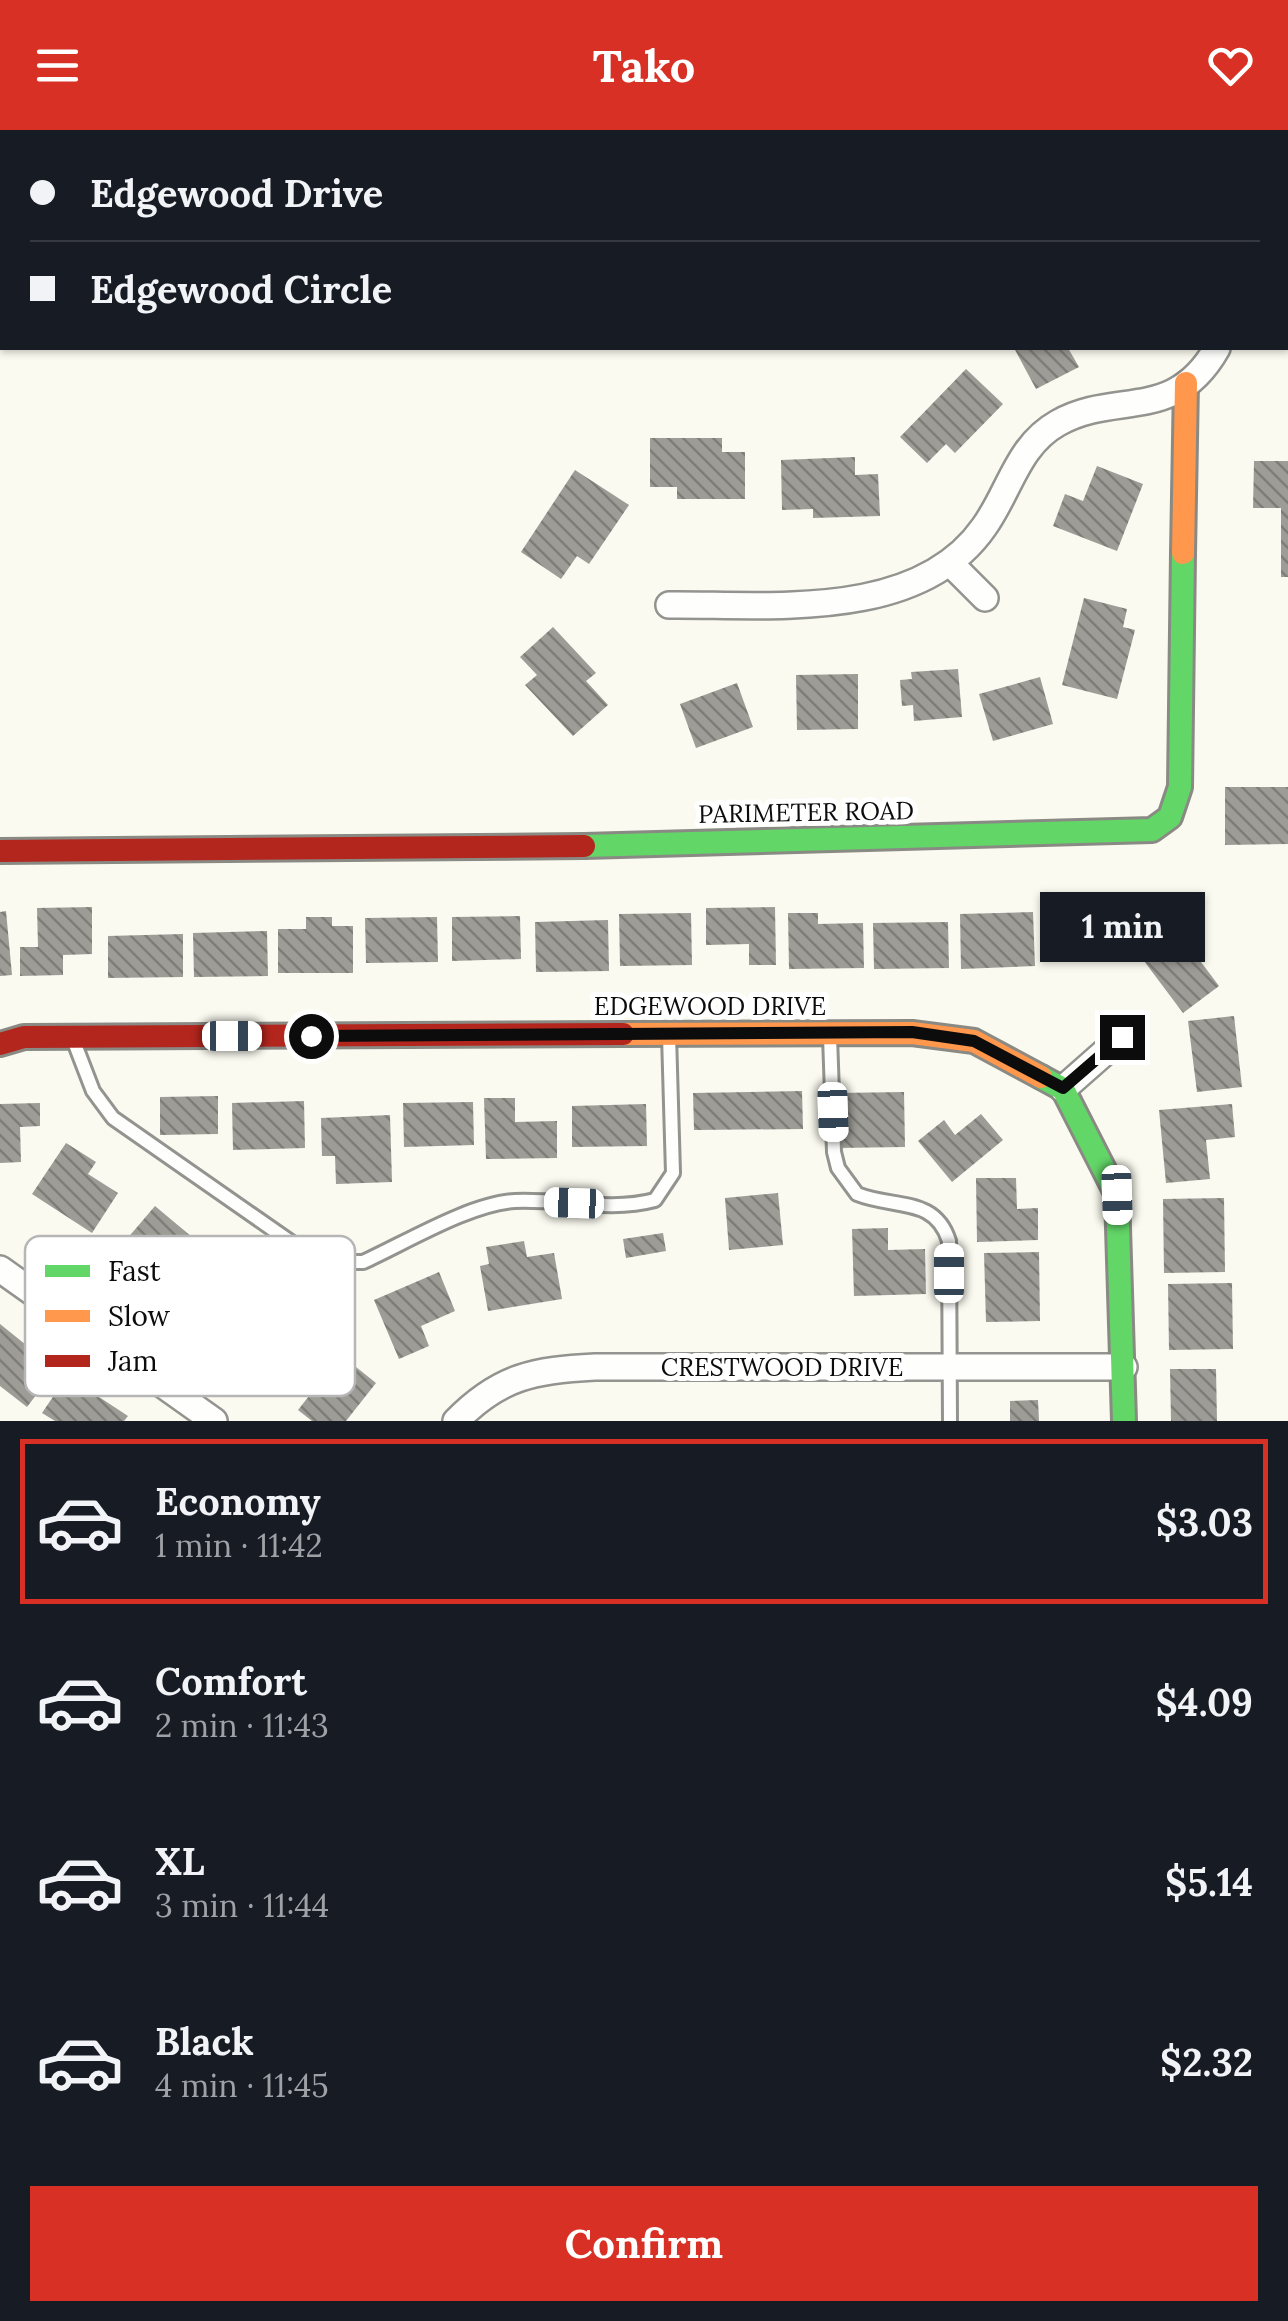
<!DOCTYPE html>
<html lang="en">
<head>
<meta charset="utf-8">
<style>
	body { margin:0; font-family:Lora,serif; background:#20242c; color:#f1f3f6; height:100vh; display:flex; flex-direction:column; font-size:38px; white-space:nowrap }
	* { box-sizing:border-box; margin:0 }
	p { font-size:32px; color:#9ea1a6 }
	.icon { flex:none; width:55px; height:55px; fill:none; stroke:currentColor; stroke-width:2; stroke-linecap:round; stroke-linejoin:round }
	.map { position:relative; height:1291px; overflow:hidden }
	.drawer { display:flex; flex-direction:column; background:#171b24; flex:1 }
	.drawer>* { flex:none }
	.hud { position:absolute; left:0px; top:0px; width:1290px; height:220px; box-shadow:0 2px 8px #0004; display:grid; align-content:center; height:220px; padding:0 30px; background:#171b24 }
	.end { position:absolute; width:45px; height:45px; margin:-22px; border:12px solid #0c0c0c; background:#fff; box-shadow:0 0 0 5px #fff }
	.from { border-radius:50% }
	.bubble { position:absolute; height:70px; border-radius:0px; background:#171b24; box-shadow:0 2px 8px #0004; font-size:32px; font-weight:800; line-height:70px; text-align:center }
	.car { position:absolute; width:30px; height:60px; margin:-30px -15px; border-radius:12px; box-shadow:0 0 8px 2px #0007; background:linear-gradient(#fff 24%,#345 0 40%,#fff 0 76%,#345 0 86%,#fff 0) }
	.hud b { display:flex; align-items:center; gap:35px; height:95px; font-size:38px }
	.hud b+b { border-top:2px solid #363941 }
	.hud i { width:25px; height:25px; background:#f1f3f6 }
	ul { padding:18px 0 0; list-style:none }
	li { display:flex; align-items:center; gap:30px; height:165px; margin:0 20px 15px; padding:0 10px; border:5px solid transparent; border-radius:0px }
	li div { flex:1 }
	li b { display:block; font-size:38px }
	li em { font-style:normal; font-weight:800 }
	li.on { border-color:#d93025 }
	li>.icon { width:90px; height:90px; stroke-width:1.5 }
	.cta { display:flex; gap:20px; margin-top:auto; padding:20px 30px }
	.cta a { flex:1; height:115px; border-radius:0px; background:#d93025; color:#fff; font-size:40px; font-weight:800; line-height:115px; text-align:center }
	header { display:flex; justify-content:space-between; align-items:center; height:130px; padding:0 30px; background:#d93025; color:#fff; font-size:45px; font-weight:800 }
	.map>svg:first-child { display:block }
	.building { fill:url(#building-back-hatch) }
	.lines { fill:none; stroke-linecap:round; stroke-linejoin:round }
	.lane-casing { stroke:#93938f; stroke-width:18 }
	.street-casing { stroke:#93938f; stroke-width:30 }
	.fast-casing { stroke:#8a8a85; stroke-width:28 }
	.slow-casing { stroke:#8a8a85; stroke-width:28 }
	.jam-casing { stroke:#8a8a85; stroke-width:28 }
	.lane { stroke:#fefefd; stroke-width:12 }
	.street { stroke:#fefefd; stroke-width:25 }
	.fast { stroke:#63d668; stroke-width:22 }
	.slow { stroke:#ff974d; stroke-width:22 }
	.jam { stroke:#b3261e; stroke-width:22 }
	.route { stroke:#0c0c0c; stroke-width:12 }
	.labels { text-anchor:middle; stroke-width:10; stroke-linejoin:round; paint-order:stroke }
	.street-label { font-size:25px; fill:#0c0c0c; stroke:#fff }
	.key { fill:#fff; stroke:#b6b6b6; stroke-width:2.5 }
	.key-label { font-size:28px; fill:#0c0c0c }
</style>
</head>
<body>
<header><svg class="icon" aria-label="menu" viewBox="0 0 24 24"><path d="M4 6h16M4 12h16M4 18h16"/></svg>Tako<svg class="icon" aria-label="heart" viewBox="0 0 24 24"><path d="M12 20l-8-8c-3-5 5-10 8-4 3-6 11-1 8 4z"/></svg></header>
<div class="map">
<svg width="1288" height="1291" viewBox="0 0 1288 1291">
	<defs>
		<pattern id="building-back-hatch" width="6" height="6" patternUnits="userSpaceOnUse" patternTransform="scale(2.5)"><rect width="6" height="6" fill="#9d9c96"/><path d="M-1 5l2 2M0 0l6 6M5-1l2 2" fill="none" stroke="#7e7e79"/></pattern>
	</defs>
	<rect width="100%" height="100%" fill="#fafaf0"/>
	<path class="building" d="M1014,218H1068L1079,237L1036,259Z
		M966,239L1003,274L955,323L946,314L927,333L900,307Z
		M650,308H722V322H745V369H677V357H650Z
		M855,327V345L878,344L880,386L813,388V379L782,380L781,330Z
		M1254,331H1288V447H1281V378H1253Z
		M1097,336L1143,354L1117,421L1053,396L1065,364L1083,371Z
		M575,340L629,375L589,434L577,426L561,449L521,422Z
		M1084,468L1127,479L1123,497L1135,500L1117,569L1062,555Z
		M553,497L596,543L586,551L608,575L573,606L525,555L537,545L520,527Z
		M958,539L962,587L914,591L913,575L902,576L900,550L912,549L911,542Z
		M858,544V599L797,600L796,545Z
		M1040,547L1053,594L993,611L979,564Z
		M737,553L753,597L696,618L680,574Z
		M1225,657H1288V714L1225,715Z
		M1120,768V805L1079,806L1080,822L1052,823L1051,769Z
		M92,777V824L63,825V845L20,846V817H38L37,778Z
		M775,777L776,835H749V814L706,815V778Z
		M6,781L12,845L0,846V782Z
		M1033,782L1035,836L961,839L960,784Z
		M691,783L692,835L620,836L619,784Z
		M788,783H818V794L863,793L864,838L789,839Z
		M520,786L521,829L452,831V787Z
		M306,787H332V796H353V843H278V799H306Z
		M437,787L438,832L366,833L365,788Z
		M608,790L609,841L536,842L535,792Z
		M948,792L949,838L874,839L873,793Z
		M1174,796L1219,856L1183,883L1138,823Z
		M267,801L268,846L194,847L193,803Z
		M183,804V847L108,848V806Z
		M1234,886L1242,957L1197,962L1188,891Z
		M802,961L803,999L694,1000L693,963Z
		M904,962L905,1017L837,1018V963Z
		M218,966V1004L160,1005V967Z
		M484,968H515V992L557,991V1028L486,1029Z
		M304,971L305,1018L233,1020L232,973Z
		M473,972L474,1015L404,1017L403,973Z
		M40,973V996L20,997L21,1032L0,1033V974Z
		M646,974L647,1016L572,1017V976Z
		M1232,974L1235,1007L1206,1010L1210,1049L1166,1053L1159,980Z
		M981,984L1003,1010L952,1052L918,1011L944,990L955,1005Z
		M390,985L392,1052L336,1054L335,1026H322L321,988Z
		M66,1013L96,1032L88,1044L118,1063L92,1103L32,1064Z
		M976,1048H1016L1017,1079L1038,1078V1110L977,1112Z
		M778,1063L783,1115L729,1120L725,1068Z
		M1224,1068L1225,1142L1164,1143L1163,1069Z
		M155,1076L211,1123L170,1171L147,1152L158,1137L126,1110Z
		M888,1098V1120L925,1119L926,1164L854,1166L852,1099Z
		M663,1103L666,1121L626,1128L623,1109Z
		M524,1111L527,1127L554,1123L562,1169L488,1181L480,1136L489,1134L486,1117Z
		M1039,1122L1040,1191L986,1192L984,1123Z
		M439,1142L455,1181L421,1196L429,1216L399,1229L374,1170Z
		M1232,1153L1233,1219L1169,1220L1168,1154Z
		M0,1194L56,1239L27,1277L0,1256Z
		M341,1225L376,1253L346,1291H312L298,1280Z
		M1170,1239H1216L1217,1291H1171Z
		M67,1246L128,1286L124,1291H55L42,1283Z
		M1038,1270L1039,1291H1010V1271Z"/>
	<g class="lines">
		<defs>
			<path id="lane" d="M830,906L834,1022L838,1038L857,1064C894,1079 935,1066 949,1111L950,1291
				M73,909L93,961L113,988L308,1124L328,1132H363C405,1113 471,1073 515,1071C562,1069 610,1082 655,1070L673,1043L669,905"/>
			<path id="street" d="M520,0V2
				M1237,0V2
				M950,433L985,468
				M669,475C769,474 918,492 984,397C1010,361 1017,316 1058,293C1116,260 1174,294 1217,218
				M1063,959L1122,907
				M0,1139L214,1291
				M456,1291C500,1246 535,1240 595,1237H1124"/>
			<path id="fast" d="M584,716L1152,700L1170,687L1180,657L1183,423
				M1041,947L1063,959L1117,1065L1124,1291"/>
			<path id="slow" d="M1183,423L1186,253
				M623,904L912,903L974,911L1041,947"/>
			<path id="jam" d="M0,721L584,716
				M0,914L24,907L623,904"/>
		</defs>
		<use href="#lane" class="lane-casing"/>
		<use href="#street" class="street-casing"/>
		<use href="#fast" class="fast-casing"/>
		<use href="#slow" class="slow-casing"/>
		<use href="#jam" class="jam-casing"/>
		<use href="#lane" class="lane"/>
		<use href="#street" class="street"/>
		<use href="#fast" class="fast"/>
		<use href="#slow" class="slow"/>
		<use href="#jam" class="jam"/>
	</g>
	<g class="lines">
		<path class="route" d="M311,906L912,902L974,911L1063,958L1122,907"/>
	</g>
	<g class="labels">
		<g class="street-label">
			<text transform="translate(806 682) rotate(-1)" y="9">PARIMETER ROAD</text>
			<text x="710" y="885">EDGEWOOD DRIVE</text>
			<text x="782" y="1246">CRESTWOOD DRIVE</text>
		</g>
	</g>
	<rect x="25" y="1106" width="330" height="160" rx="15" class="key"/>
	<rect x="45" y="1135" width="45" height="12" fill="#63d668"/>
	<rect x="45" y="1180" width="45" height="12" fill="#ff974d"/>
	<rect x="45" y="1225" width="45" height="12" fill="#b3261e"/>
	<g class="key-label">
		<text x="108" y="1151">Fast</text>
		<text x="108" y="1196">Slow</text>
		<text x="108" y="1241">Jam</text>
	</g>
</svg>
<i class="end from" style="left:311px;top:906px"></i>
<i class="end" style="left:1122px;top:907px"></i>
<div class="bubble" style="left:1040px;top:762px;width:165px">1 min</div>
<i class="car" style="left:232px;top:906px;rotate:90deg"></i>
<i class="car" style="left:833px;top:982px;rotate:178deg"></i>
<i class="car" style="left:1117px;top:1065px;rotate:178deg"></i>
<i class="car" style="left:574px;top:1073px;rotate:272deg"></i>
<i class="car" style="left:949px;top:1143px;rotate:0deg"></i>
<div class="hud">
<b><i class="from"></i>Edgewood Drive</b>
<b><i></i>Edgewood Circle</b>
</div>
</div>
<section class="drawer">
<ul>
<li class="on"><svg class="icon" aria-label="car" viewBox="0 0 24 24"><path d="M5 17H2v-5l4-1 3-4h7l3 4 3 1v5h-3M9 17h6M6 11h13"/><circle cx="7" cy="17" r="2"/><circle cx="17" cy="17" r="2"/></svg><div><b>Economy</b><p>1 min · 11:42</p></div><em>$3.03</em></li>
<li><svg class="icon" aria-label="car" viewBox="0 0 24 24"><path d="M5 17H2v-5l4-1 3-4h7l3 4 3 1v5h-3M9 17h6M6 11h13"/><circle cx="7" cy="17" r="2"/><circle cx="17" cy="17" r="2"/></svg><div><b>Comfort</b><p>2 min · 11:43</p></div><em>$4.09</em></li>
<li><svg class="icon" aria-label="car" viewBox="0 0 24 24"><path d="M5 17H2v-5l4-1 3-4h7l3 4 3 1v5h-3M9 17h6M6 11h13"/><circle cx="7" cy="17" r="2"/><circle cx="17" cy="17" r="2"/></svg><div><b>XL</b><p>3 min · 11:44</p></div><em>$5.14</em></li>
<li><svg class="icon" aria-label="car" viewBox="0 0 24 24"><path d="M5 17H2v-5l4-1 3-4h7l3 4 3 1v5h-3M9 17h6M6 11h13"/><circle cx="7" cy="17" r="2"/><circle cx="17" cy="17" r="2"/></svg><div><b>Black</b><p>4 min · 11:45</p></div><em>$2.32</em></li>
</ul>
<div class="cta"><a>Confirm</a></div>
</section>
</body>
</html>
